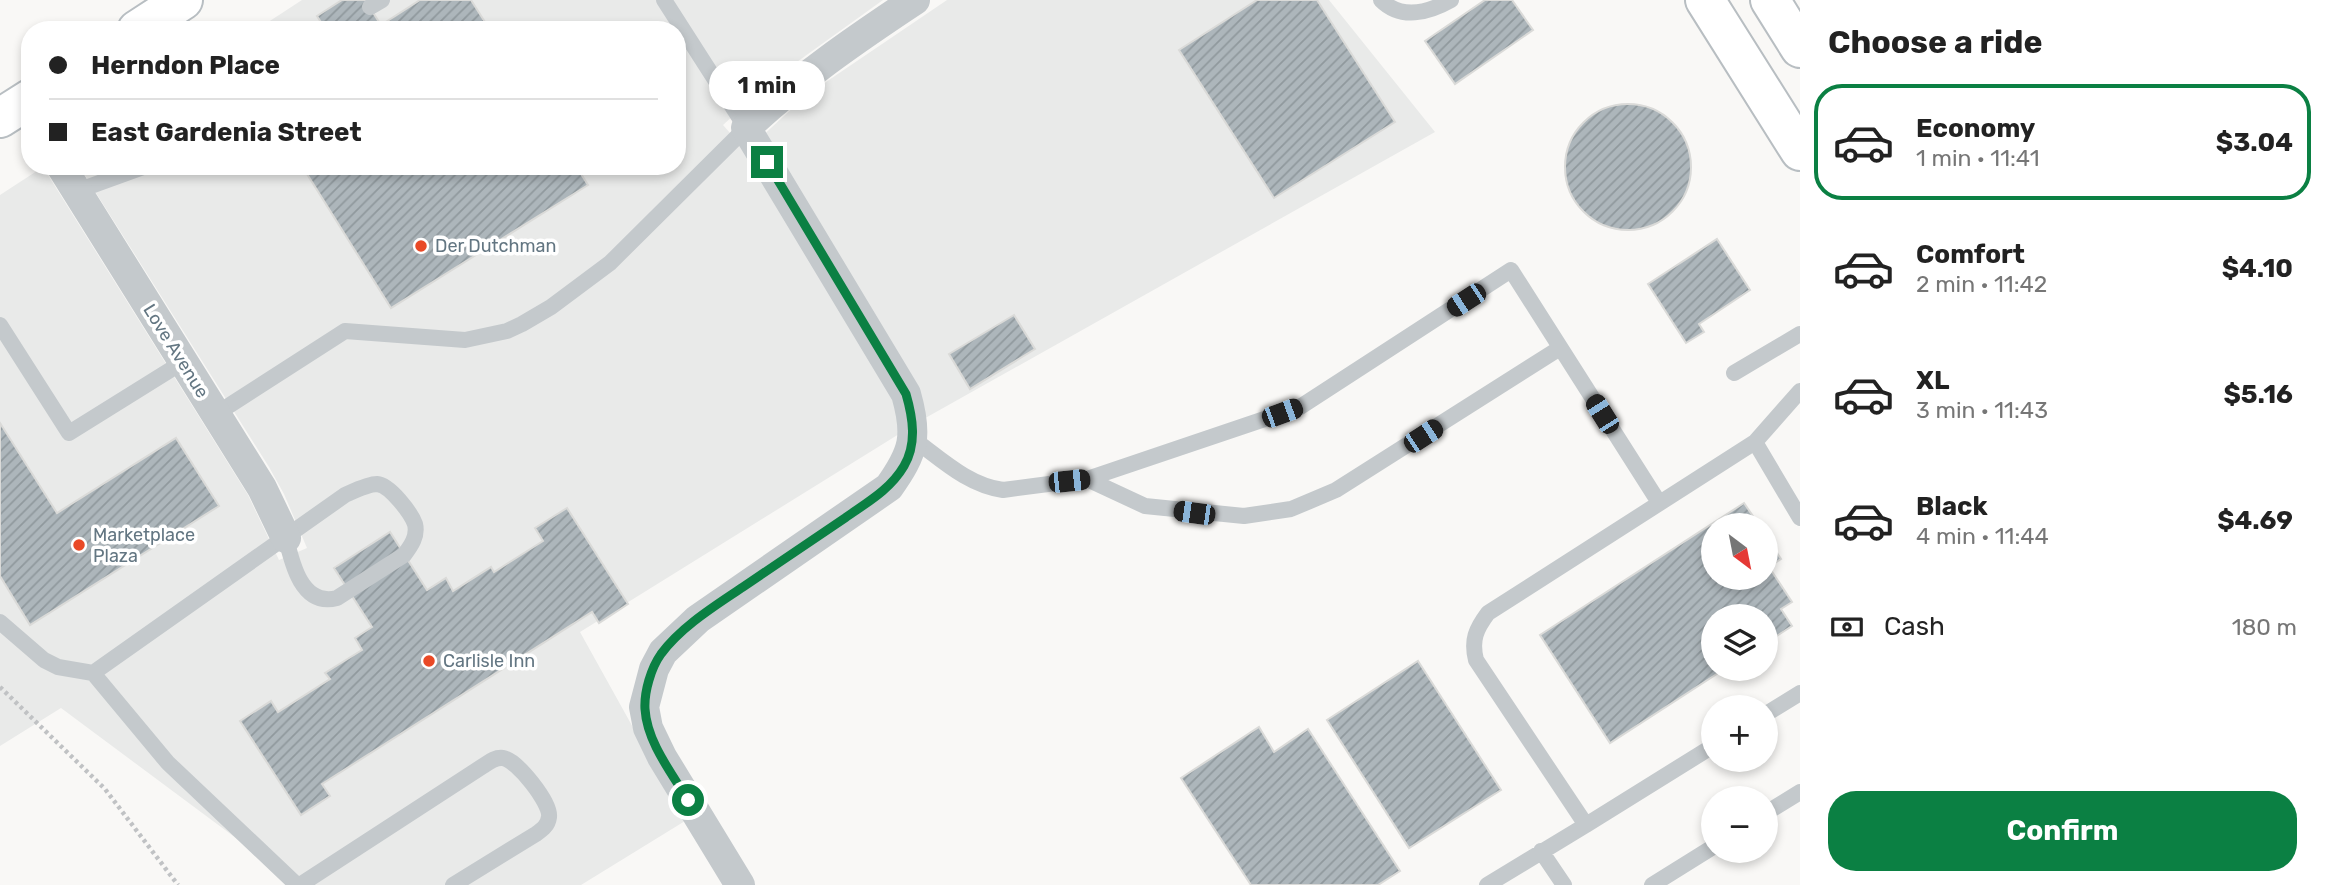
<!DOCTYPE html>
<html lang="en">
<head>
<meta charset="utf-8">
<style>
	body { margin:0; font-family:Rubik,sans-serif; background:#f2f2f2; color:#222; height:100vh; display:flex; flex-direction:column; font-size:26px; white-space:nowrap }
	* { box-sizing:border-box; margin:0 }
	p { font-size:23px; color:#767676 }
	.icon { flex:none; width:38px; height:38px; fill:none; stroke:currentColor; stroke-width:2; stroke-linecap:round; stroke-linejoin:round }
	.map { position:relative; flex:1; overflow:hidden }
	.sheet { display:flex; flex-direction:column; background:#fff; width:525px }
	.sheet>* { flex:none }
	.top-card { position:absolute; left:21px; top:21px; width:665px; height:154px; border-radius:28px; box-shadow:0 4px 10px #0003; display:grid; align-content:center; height:154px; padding:0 28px; background:#fff }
	.needle { width:46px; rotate:148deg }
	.tools { position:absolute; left:1701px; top:513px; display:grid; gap:14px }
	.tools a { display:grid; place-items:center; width:77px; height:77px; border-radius:50%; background:#fff; box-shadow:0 4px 10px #0003; font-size:35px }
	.end { position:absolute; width:32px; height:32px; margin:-16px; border:9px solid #0b8043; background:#fff; box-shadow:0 0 0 4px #fff }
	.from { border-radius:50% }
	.bubble { position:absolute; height:49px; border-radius:24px; background:#fff; box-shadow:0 4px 10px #0003; font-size:23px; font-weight:700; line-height:49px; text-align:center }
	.car { position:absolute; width:21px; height:42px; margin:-21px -10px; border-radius:9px; box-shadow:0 0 5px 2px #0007; background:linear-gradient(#222 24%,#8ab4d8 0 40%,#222 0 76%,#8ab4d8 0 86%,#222 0) }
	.top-card b { display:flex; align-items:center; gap:24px; height:66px; font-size:26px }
	.top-card b+b { border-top:2px solid #e0e0e0 }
	.top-card i { width:18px; height:18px; background:#222 }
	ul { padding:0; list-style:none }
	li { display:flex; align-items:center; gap:21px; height:116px; margin:0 14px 10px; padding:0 14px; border:4px solid transparent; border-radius:28px }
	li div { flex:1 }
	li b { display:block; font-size:26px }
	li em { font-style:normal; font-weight:700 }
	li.active { border-color:#0b8043 }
	li>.icon { width:63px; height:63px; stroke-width:1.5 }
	h2 { padding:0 28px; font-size:32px; line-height:84px }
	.pay { display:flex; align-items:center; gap:18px; height:77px; padding:0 28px; font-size:26px }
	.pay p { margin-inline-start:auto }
	.primary-button { display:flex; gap:14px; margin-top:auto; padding:14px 28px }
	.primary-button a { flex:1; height:80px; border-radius:28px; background:#0b8043; color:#fff; font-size:28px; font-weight:700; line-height:80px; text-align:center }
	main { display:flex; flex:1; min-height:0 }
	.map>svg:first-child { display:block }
	.built { fill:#e9eae9 }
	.building { fill:url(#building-hatch); stroke:#dadad8; stroke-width:2 }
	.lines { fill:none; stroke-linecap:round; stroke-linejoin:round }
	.secondary-casing { stroke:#b8bec2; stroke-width:42 }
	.path { stroke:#c0c2c4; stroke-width:4.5; stroke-dasharray:3.5 3.5; stroke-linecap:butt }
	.lane { stroke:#c4c9cc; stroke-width:16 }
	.street { stroke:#c4c9cc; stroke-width:30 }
	.secondary { stroke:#fff; stroke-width:38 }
	.route { stroke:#0b8043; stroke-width:9 }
	.poi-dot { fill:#e94926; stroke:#fff; stroke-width:2.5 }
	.labels { text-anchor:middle; stroke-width:7; stroke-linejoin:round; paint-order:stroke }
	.poi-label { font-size:18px; fill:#637682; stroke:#fff; text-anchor:start }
	.street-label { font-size:18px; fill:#637682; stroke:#fff }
</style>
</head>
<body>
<main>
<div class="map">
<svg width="1800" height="885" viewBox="0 0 1800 885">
	<defs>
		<pattern id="building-hatch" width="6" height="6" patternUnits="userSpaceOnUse" patternTransform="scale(1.75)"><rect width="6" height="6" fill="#adb6bb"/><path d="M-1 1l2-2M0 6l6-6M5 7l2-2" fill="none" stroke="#90999d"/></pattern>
	</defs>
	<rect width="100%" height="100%" fill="#f9f8f6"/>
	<path class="built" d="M302,0H883L776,77L723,125L746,151L797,104L826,82L947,0H1329L1435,132L920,421L580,632L685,821L581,885H299L61,708L0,746V195L43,167L248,495L279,560L307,548L284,494L269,467L79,166H677V30H256Z"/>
	<path class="building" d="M342,0H365L381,25L420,0H471L490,30H326L317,16Z
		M1257,0H1317L1395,122L1274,198L1179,50Z
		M1485,0H1512L1533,30L1455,84L1425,41Z
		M1565 167a63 63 0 1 1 126 0a63 63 0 1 1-126 0Z
		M302,166H576L588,185L391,308Z
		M1717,239L1750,290L1699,324L1704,332L1686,343L1648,284Z
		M1014,315L1035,349L970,389L949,354Z
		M0,423L57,513L176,438L219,506L30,625L0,576Z
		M1744,503L1759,525H1713V578H1766V536L1781,559L1769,567L1792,602L1781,609L1792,626L1766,643V616H1713V668H1726L1610,743L1540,635Z
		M567,508L628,604L599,623L592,612L322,784L330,796L301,815L240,721L271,701L278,712L330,679L325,673L362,650L355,638L372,627L334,568L390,532L427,590L446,578L453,591L491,567L494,572L543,541L535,528Z
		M1418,661L1501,790L1409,848L1327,720Z
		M1259,727L1274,752L1308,729L1400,871L1378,885H1251L1181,778Z"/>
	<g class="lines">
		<defs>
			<path id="secondary" d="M1705,0L1800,151
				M1770,0L1800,48
				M137,30L183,0
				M0,118L30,99"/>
		</defs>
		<use href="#secondary" class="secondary-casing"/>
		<path class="path" d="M0,687L105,789L178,885"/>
		<path class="lane" d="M1381,0C1401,20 1428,13 1451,0
			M370,7L382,0
			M77,191L146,166
			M0,325L69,433L183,362
			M1734,373L1800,334
			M216,414L345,331L465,340L507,331L522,324L551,307L610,263L746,128L664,0
			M912,438C940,458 967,485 1003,490L1087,479L1300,407L1511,270L1658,501
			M1755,442L1800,518
			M1087,479L1145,506L1244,516L1291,509L1336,490L1560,348
			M0,622L44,660L58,667L93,673L168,763L297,885
			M93,673L345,495C354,491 368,484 377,484C390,485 411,513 415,524C418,536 411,546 404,555L337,598C302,607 292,564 286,538
			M1766,714L1800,693
			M1766,813L1800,792
			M1586,825L1713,746
			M1541,851L1564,885
			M300,885L483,766C489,762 495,757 503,758C517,760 551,803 549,817C548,825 543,829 536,834L453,885
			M1487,885L1586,825L1476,660C1471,640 1476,629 1488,613L1755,442L1800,391
			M1652,885L1713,847"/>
		<path class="street" d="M61,166L262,488L286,538
			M740,885L662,757L648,728L644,707L654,669L663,652L698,619L889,487C914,452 918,436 906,394L746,128C798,79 856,39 915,0"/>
		<use href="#secondary" class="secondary"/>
	</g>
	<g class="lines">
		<path class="route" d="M688,800C671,772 647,742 645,709C644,692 651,668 661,654C682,626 715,606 743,587C777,564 811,541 845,518C866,503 890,490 904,466C917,444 913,418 906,394L767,162"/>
	</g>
	<g class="poi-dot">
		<circle cx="421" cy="246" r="7"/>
		<circle cx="79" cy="545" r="7"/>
		<circle cx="429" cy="661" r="7"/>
	</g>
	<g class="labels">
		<g class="poi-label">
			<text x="435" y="252">Der Dutchman</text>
			<text x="93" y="541">Marketplace<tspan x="93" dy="21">Plaza</tspan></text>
			<text x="443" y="667">Carlisle Inn</text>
		</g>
		<g class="street-label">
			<text transform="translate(176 351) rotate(58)" y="6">Love Avenue</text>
		</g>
	</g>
</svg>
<div class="tools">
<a><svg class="needle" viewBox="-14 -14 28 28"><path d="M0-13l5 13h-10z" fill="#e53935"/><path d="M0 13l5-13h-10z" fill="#767676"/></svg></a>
<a><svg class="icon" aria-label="layers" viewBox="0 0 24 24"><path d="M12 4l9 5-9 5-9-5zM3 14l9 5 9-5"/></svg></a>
<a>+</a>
<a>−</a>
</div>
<i class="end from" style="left:688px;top:800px"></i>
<i class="end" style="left:767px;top:162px"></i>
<div class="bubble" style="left:709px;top:61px;width:116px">1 min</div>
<i class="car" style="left:1466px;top:300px;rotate:237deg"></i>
<i class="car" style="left:1282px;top:413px;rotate:70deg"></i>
<i class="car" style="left:1602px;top:414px;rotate:328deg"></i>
<i class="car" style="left:1423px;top:436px;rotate:57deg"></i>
<i class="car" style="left:1069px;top:481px;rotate:84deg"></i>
<i class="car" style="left:1194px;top:513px;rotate:278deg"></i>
<div class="top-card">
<b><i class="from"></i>Herndon Place</b>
<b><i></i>East Gardenia Street</b>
</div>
</div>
<section class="sheet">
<h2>Choose a ride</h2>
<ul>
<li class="active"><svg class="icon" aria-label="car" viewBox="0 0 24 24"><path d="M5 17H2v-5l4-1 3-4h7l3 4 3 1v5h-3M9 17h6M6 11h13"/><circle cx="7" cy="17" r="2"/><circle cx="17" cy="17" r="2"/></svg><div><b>Economy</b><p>1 min · 11:41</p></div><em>$3.04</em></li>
<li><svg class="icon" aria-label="car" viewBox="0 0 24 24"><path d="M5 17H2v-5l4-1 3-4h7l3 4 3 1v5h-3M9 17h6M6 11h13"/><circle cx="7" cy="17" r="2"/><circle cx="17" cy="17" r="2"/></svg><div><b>Comfort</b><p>2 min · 11:42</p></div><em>$4.10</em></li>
<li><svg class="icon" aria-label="car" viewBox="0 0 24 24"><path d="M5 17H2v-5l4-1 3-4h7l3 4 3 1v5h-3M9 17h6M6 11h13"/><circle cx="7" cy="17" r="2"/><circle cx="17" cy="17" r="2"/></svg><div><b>XL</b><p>3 min · 11:43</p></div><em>$5.16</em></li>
<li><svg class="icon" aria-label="car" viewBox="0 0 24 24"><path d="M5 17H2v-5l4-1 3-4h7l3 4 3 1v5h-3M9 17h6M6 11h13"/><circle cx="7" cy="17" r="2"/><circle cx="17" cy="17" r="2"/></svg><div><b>Black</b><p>4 min · 11:44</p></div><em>$4.69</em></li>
</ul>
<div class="pay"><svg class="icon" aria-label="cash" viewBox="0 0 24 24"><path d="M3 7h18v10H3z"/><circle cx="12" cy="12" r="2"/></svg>Cash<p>180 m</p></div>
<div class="primary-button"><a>Confirm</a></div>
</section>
</main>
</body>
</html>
